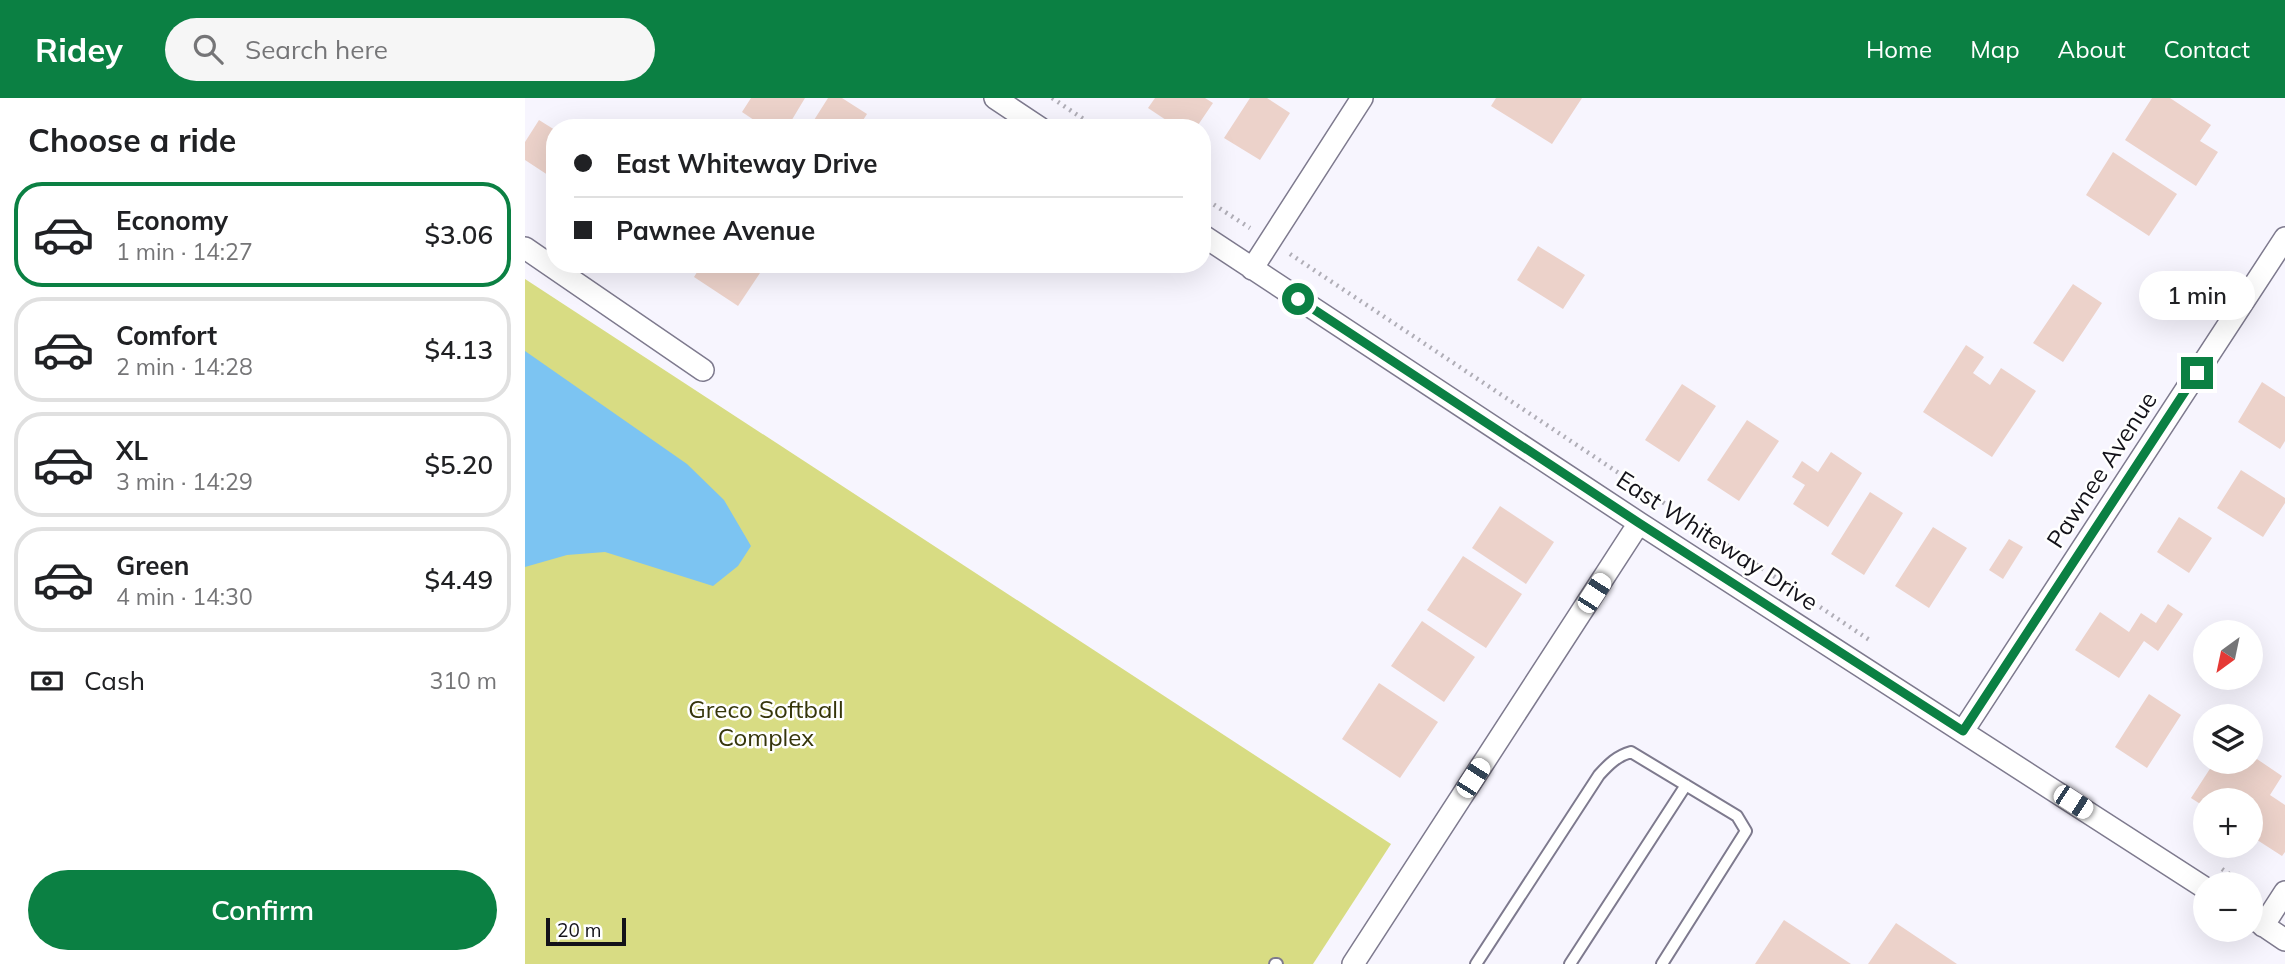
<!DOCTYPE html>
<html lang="en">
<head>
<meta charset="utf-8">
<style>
	body { margin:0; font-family:Mulish,sans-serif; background:#f6f6f6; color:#202124; height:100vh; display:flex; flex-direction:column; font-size:26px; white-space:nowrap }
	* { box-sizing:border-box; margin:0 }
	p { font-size:23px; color:#757577 }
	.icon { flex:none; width:38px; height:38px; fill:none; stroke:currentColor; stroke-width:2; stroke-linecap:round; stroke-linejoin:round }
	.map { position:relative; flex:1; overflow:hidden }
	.panel { display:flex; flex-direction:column; background:#fff; width:525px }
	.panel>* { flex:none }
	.banner { position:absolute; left:21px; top:21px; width:665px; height:154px; border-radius:28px; box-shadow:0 7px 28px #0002; display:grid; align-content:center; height:154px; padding:0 28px; background:#fff }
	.needle { width:46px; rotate:213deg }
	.controls { position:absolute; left:1668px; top:522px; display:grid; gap:14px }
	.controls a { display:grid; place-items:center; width:70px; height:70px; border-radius:50%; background:#fff; box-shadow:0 7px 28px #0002; font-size:35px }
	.scale { position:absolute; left:21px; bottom:18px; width:80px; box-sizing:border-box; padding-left:7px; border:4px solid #131219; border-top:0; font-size:19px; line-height:24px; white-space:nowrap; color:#131219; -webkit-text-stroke:5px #fff; paint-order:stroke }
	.end { position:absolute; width:32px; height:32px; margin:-16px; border:9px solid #0b8043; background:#fff; box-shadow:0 0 0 4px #fff }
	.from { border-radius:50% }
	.bubble { position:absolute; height:49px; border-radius:24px; background:#fff; box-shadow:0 7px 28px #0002; font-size:23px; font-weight:600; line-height:49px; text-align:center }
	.car { position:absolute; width:21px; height:42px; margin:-21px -10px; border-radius:9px; box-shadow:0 0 5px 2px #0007; background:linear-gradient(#fff 24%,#345 0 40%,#fff 0 76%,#345 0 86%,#fff 0) }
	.banner b { display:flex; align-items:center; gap:24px; height:66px; font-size:26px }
	.banner b+b { border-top:2px solid #e0e0e0 }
	.banner i { width:18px; height:18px; background:#202124 }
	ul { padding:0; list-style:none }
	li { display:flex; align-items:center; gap:21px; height:105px; margin:0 14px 10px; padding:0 14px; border:4px solid #e0e0e0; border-radius:28px }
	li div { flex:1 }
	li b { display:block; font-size:26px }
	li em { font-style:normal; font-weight:600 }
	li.active { border-color:#0b8043 }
	li>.icon { width:63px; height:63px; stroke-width:1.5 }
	h2 { padding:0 28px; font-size:32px; line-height:84px }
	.pay { display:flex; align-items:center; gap:18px; height:77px; padding:0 28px; font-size:26px }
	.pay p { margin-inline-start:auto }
	.action { display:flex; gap:14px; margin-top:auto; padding:14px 28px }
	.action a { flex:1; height:80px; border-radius:42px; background:#0b8043; color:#fff; font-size:28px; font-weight:600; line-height:80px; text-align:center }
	header { display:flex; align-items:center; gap:42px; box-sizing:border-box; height:98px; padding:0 35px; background:#0b8043; color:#fff }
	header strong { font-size:33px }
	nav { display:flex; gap:38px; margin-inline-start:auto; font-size:24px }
	.search { width:490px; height:63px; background:#f6f6f6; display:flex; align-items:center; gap:18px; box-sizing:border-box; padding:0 24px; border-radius:38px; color:#757577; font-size:26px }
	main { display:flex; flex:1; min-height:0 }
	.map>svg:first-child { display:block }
	.green { fill:#d8dc83 }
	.water { fill:#7cc4f2 }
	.building { fill:#ecd2ca }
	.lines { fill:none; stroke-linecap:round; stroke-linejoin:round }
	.lane-casing { stroke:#7e7a8e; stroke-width:14 }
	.street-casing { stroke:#7e7a8e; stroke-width:24 }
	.path { stroke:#b0aeb7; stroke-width:4.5; stroke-dasharray:2 5; stroke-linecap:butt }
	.lane { stroke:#fff; stroke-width:10 }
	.street { stroke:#fff; stroke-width:21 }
	.route { stroke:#0b8043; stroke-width:9 }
	.labels { text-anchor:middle; stroke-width:5; stroke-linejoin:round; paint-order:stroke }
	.street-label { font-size:24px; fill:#131219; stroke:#fff }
	.park-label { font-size:24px; fill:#35350a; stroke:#fff }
</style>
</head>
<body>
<header>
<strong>Ridey</strong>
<div class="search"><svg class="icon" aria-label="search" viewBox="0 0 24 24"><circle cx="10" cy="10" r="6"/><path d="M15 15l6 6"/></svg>Search here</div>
<nav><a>Home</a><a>Map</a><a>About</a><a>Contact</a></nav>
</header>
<main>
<section class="panel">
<h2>Choose a ride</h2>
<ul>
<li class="active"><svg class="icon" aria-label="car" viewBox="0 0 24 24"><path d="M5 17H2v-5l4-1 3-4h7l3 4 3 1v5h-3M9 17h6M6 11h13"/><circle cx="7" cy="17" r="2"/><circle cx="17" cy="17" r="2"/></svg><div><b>Economy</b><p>1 min · 14:27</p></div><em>$3.06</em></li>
<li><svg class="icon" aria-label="car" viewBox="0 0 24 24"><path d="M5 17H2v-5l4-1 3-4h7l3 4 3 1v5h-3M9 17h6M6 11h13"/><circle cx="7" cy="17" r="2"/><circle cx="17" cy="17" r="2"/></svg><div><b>Comfort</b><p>2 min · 14:28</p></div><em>$4.13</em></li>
<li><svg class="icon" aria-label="car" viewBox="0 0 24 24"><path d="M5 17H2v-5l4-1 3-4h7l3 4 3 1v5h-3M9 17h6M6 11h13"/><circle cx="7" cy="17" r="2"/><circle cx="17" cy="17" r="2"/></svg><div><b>XL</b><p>3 min · 14:29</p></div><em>$5.20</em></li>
<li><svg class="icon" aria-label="car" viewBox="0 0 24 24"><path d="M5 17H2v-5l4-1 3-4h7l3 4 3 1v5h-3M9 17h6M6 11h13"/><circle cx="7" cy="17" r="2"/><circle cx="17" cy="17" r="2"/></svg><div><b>Green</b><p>4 min · 14:30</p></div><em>$4.49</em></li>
</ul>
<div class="pay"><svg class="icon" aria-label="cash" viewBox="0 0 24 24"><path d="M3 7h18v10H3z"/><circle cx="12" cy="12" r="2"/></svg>Cash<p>310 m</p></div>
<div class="action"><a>Confirm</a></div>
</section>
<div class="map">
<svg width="1760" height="866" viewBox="0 0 1760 866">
	<rect width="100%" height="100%" fill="#f7f5fe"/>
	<path class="green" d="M0,181L866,746L788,866H0Z"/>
	<path class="water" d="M0,253L162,366L199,402L226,448L213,468L188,488L80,454L42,457L0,469Z"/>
	<path class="building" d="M226,0H280L262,30H241L217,14Z
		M303,0H317L342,16L333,30H284Z
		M630,0H680L688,5L671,30H653L623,10Z
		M725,0H742L765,15L735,62L699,40Z
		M971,0H1057L1027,46L966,8Z
		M1627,0H1645L1686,27L1675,43L1693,54L1671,88L1600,42Z
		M14,22L30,32L29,81L0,62V44Z
		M1588,54L1652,96L1624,138L1561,97Z
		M1013,148L1060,177L1038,211L992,182Z
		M177,166H222L235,175L213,208L169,179Z
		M1548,186L1577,205L1538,264L1508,245Z
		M1441,247L1459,259L1448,275L1465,287L1476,270L1511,293L1467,359L1398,314Z
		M1737,284L1760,299V343L1755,351L1713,324Z
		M1157,286L1191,308L1154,364L1120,342Z
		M1222,322L1254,343L1214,403L1182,382Z
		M1306,354L1337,375L1303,429L1268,406L1280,387L1267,379L1277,363L1293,374Z
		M1716,372L1760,400V405L1738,439L1692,410Z
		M1345,394L1378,415L1339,477L1306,456Z
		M975,408L1029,444L1001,486L947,450Z
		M1654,419L1687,440L1664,475L1632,454Z
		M1408,429L1442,450L1404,510L1370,488Z
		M1484,441L1498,449L1478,481L1464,472Z
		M938,458L997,496L961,550L902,512Z
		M1643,506L1658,516L1633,553L1619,543L1594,580L1550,552L1575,514L1604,534L1616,515L1631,525Z
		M897,523L950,559L919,604L866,568Z
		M854,585L913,624L875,680L817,641Z
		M1624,596L1656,617L1622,670L1590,649Z
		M1726,657L1757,678L1745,697L1760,707V754L1757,758L1726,738V702H1680V709L1666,700L1690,663H1726Z
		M1259,822L1326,866H1230Z
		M1371,825L1432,866H1343Z"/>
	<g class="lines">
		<defs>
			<path id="lane" d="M750,866H752
				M951,866L1074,677C1084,666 1092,658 1106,654L1212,718L1221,733L1137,866
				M1045,866L1161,687"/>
			<path id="street" d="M470,0L515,30
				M677,137L1114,425L1680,790
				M0,150L178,272
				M727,171L837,0
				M1438,633L1760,140
				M1726,819L1760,842
				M1738,828L1760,794
				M828,866L1114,425"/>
		</defs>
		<use href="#lane" class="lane-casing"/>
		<use href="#street" class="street-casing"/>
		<path class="path" d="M527,0L572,30
			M677,99L725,130
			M765,156L1346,543
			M1697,771L1719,786"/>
		<use href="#lane" class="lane"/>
		<use href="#street" class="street"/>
	</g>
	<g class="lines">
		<path class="route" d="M773,201L1114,425L1438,633L1672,275"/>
	</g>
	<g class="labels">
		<g class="street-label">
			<text transform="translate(1577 372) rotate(-57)" y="8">Pawnee Avenue</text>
			<text transform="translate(1192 443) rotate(33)" y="8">East Whiteway Drive</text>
		</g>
		<g class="park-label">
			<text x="241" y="620">Greco Softball<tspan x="241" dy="28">Complex</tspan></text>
		</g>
	</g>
</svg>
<div class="controls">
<a><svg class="needle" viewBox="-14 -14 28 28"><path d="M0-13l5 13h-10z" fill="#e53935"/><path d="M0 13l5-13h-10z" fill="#757577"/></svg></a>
<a><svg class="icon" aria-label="layers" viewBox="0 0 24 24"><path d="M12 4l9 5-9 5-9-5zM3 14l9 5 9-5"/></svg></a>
<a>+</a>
<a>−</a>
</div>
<div class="scale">20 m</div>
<i class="end from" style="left:773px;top:201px"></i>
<i class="end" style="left:1672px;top:275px"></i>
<div class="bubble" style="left:1614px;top:173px;width:116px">1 min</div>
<i class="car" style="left:1069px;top:495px;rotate:33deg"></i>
<i class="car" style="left:948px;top:680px;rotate:33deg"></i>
<i class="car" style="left:1548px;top:704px;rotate:123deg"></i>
<div class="banner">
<b><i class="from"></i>East Whiteway Drive</b>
<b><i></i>Pawnee Avenue</b>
</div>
</div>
</main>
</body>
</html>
